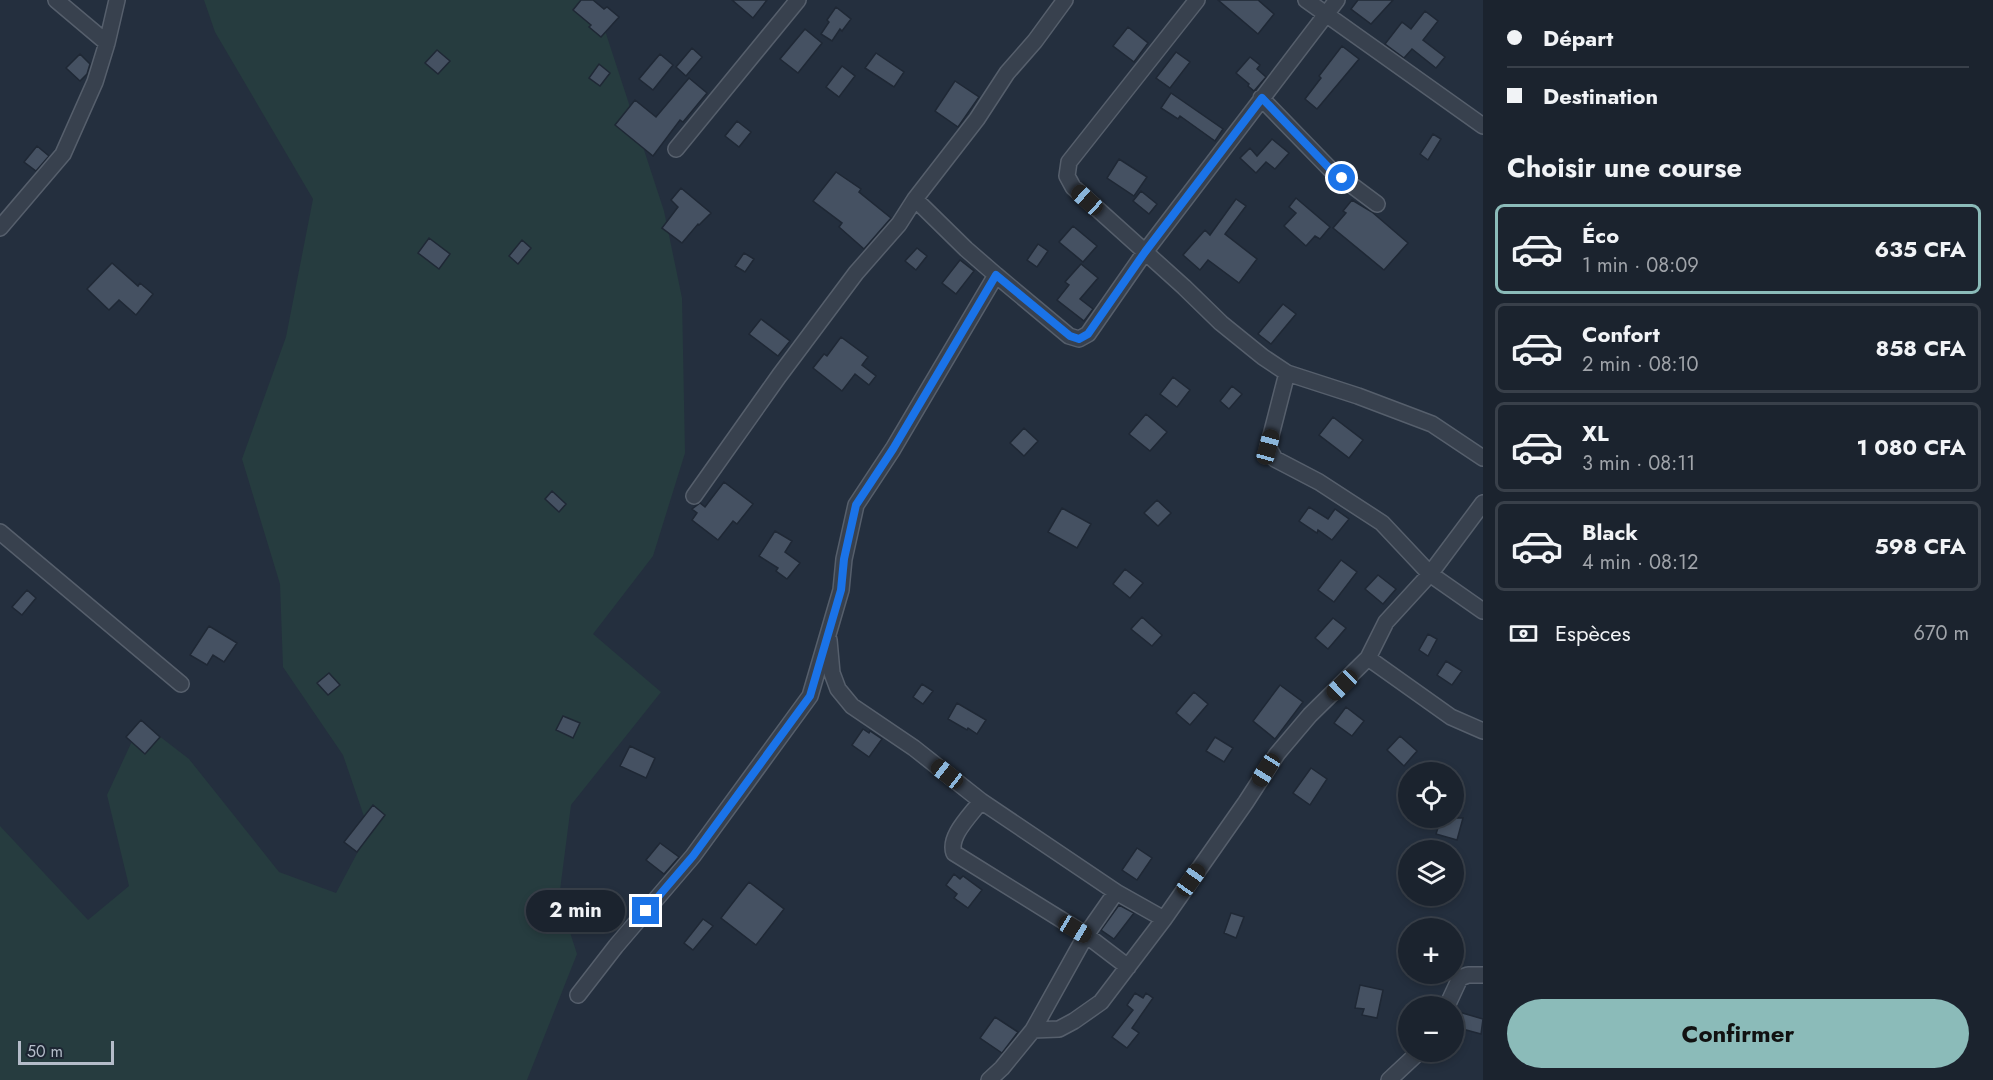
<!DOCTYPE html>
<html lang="fr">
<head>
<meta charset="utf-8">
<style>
	body { margin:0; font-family:Jost,sans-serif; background:#242b36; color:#f1f3f6; height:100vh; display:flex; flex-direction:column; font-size:22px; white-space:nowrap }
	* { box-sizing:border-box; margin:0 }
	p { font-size:20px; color:#a0a4aa }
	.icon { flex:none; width:33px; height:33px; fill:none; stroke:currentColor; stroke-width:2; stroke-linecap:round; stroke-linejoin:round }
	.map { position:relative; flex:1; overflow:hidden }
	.details { display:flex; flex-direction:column; background:#1b232e; width:510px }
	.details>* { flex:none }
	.top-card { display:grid; align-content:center; height:132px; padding:0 24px; background:#1b232e }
	.tools { position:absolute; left:1398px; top:762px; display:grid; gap:12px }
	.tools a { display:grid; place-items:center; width:66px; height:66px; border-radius:50%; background:#1b232e; box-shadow:0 3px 9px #0003,0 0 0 2px #39404a; font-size:30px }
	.scale { position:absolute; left:18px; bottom:15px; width:96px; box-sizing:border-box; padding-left:6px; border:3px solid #b4bcc9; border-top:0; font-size:16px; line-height:21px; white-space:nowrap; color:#b4bcc9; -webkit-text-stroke:4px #1d2633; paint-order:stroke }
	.end { position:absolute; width:27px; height:27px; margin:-14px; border:8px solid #1a73e8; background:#fff; box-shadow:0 0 0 3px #fff }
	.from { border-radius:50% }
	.bubble { position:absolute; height:42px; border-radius:21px; background:#1b232e; box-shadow:0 3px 9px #0003,0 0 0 2px #39404a; font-size:20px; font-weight:700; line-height:42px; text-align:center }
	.car { position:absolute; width:18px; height:36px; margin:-18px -9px; border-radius:8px; box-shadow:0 0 4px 2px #0007; background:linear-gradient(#222 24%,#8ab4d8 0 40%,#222 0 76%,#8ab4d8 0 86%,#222 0) }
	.top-card b { display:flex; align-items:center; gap:21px; height:57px; font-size:22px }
	.top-card b+b { border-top:2px solid #39404a }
	.top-card i { width:15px; height:15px; background:#f1f3f6 }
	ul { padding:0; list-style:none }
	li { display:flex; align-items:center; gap:18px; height:90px; margin:0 12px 9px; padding:0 12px; border:3px solid #39404a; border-radius:9px }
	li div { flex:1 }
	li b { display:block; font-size:22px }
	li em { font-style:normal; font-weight:700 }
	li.selected { border-color:#8bbbb9 }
	li>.icon { width:54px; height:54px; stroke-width:1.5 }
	h2 { padding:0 24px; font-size:27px; line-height:72px }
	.pay { display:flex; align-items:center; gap:15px; height:66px; padding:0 24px; font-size:22px }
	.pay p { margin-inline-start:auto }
	.cta { display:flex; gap:12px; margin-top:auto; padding:12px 24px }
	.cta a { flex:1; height:69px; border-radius:36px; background:#8bbbb9; color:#111; font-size:24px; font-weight:700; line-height:69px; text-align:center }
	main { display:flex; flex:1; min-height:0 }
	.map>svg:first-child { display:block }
	.green { fill:#263c3f }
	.building { fill:#455162; stroke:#1f2835; stroke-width:1.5 }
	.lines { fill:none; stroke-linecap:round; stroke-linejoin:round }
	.minor-casing { stroke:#565f6c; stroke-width:18 }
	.minor { stroke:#38414e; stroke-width:15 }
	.route { stroke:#1a73e8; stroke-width:8 }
</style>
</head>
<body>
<main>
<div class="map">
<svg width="1483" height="1080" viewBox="0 0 1483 1080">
	<rect width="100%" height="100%" fill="#242f3e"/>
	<path class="green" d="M204,0H595L664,211L682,298L685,453L653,556L593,634L661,692L571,805L559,898L577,954L527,1080H0V826L88,920L129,886L107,795L141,722L189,759L279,872L336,893L369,831L343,755L283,667L280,584L242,459L286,337L313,199L215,32Z"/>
	<path class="building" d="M581,0H593L604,9L607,7L619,17L601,37L589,27L591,25L573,10Z
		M732,0H767L753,18Z
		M1218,0H1258L1274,14L1258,34Z
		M1358,0H1393L1371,24L1351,9Z
		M836,7L851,19L842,31L840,29L832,41L821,34L829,22L827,20Z
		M1425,11L1438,21L1423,40L1445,57L1436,68L1412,49L1404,58L1385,44L1402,22L1411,29Z
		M1128,27L1148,43L1134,62L1113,46Z
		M805,29L822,43L798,73L780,59Z
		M1342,46L1359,59L1317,109L1305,99L1321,78L1319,76Z
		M692,48L702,57L686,76L676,67Z
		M437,50L450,61L438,74L425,63Z
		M1176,52L1190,62L1170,88L1156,78Z
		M876,53L904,72L894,87L865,68Z
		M80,54L90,64L87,74L80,81L66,68Z
		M660,54L673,65L653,90L639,79Z
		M1250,57L1260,65L1257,69L1266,77L1254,91L1248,86L1249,84L1236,73Z
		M599,64L610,73L600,86L589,78Z
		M842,66L855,76L839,97L826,87Z
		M689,78L707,93L683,122L680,120L653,156L615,125L635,100L656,117Z
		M955,81L979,97L958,127L935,111Z
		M1171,93L1223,129L1215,141L1180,116L1178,119L1161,108Z
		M737,121L751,132L739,147L725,136Z
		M1433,134L1441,139L1428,160L1420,154Z
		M1272,139L1289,153L1275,169L1266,162L1256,173L1240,158L1250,148L1257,156Z
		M37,146L49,156L36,171L24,162Z
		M1119,159L1147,177L1134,196L1107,178Z
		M836,172L861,189L859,192L891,218L864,249L839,227L842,223L813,201Z
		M681,188L711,213L699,225L698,224L682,243L662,228L678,207L671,200Z
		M1141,191L1157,204L1149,214L1133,201Z
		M1296,198L1330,227L1320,239L1315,236L1306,246L1284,226L1296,213L1289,207Z
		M1236,199L1246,206L1225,234L1257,259L1239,283L1208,260L1200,270L1183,255L1205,230L1210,235Z
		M1352,200L1372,212L1408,243L1384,270L1333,228L1346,213L1343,211Z
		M1073,226L1097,246L1083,262L1059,242Z
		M429,238L450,254L439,269L418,253Z
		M522,240L531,248L518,264L509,256Z
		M1038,244L1048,251L1037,267L1027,260Z
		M917,248L927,256L916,270L905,261Z
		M744,253L754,259L745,272L735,266Z
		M960,260L974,271L956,294L942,283Z
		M112,263L138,286L140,283L153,294L136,315L119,300L109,310L87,289Z
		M1081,264L1098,278L1080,299L1093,309L1084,321L1057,300L1069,285L1065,282Z
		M1283,304L1296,314L1271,344L1258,334Z
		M761,319L790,341L778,356L749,334Z
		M841,337L868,357L862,365L876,376L869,385L855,374L842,391L813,368L824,354L827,356Z
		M1173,377L1190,390L1177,407L1160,394Z
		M1232,386L1242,394L1229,409L1220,401Z
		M1146,414L1167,432L1150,451L1129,434Z
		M1333,417L1363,440L1349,458L1319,435Z
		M1024,428L1038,441L1024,456L1010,443Z
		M724,482L753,504L737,524L733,521L718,540L692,520L697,513L692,509L700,503L705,507Z
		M552,491L566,504L559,512L545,499Z
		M1157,500L1171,513L1158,526L1144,513Z
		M1309,507L1328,519L1335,509L1349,519L1332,540L1318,530L1317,533L1299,521Z
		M1062,508L1091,524L1077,548L1048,532Z
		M775,531L792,541L785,552L800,563L787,579L776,571L778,568L759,556Z
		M1341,560L1357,572L1334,602L1318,590Z
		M1125,569L1143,583L1130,598L1113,584Z
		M1378,575L1396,589L1383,604L1365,589Z
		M27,590L36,598L22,615L12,607Z
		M1142,617L1162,635L1152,646L1131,629Z
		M1333,618L1346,628L1328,649L1315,638Z
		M209,626L237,643L224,662L213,655L207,665L190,655Z
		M1428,634L1437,639L1428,656L1419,650Z
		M1446,661L1462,671L1452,685L1437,675Z
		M329,673L340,685L328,695L317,683Z
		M922,684L933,691L923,704L913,697Z
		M1280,685L1303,702L1275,739L1253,721Z
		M1194,692L1208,704L1190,725L1176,713Z
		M957,703L986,720L977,734L968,728L967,730L948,719Z
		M1346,707L1364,721L1352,736L1334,723Z
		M563,716L580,723L573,738L556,730Z
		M141,720L160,737L145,754L126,737Z
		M863,729L869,733L870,731L882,739L869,757L852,745Z
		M1400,736L1417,751L1404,766L1387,750Z
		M1215,737L1233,748L1224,762L1206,751Z
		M630,746L655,758L646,778L620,766Z
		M1311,768L1327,779L1310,805L1293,793Z
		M373,805L385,815L357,852L344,842Z
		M1441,818H1463L1457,840L1436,834Z
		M660,843L679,857L664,874L646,860Z
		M1137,848L1152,858L1137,880L1122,870Z
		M954,874L960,879L963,876L982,890L968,908L954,898L957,894L946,885Z
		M749,882L784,909L756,945L721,918Z
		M1119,905L1134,913L1114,939L1101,930Z
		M1231,913L1244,917L1236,938L1224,933Z
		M703,919L713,926L693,950L684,943Z
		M1360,985L1383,990L1377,1018L1362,1015L1364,1009L1355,1008Z
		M1135,993L1143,998L1146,993L1153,998L1132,1028L1139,1033L1127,1048L1112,1037L1133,1010L1127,1005Z
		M1459,1012L1483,1019L1481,1034L1455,1027Z
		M995,1017L1018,1032L1002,1053L980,1038Z"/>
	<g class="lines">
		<defs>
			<path id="minor" d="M56,0L107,43
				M1197,0L1069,162L1067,176L1073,187L1184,287L1221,323L1263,357L1287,373L1358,396L1432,424L1483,458
				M1306,0L1483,126
				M1261,98L1330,169L1377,204
				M676,149L798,0
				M0,228L63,154L95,82L107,43L117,0
				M996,275L1069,336L1079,339L1088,334L1145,252L1337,0
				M1287,373L1268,447L1275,459L1319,482L1382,523L1430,574L1483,611
				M694,496L779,376L856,273L899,224L915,199L977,119L1007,73L1035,41L1065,0
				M0,532L181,684
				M829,640L832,673L838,689L852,706L914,748L981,801L1116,892L1164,919
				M1368,658L1451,717L1483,731
				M981,801C971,815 948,836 954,853L1086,935L1128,967
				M578,995L616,946L693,856L810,696L841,590L844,559L856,505L893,449L996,275L966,249L915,199
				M1447,1006L1460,978L1468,975H1483
				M1033,1030L1086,935L1116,892
				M989,1080L1002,1068L1033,1030L1059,1029L1074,1021L1101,1002L1164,919L1246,802L1277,754L1310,715L1368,658L1386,622L1430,574L1483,503
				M1389,1080L1419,1052"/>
		</defs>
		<use href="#minor" class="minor-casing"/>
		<use href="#minor" class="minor"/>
	</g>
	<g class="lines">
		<path class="route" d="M646,911L693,856L810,696L841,590L844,559L856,505L893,449L996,275L1070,336L1079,339L1088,334L1145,252L1262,98L1330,169L1342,178"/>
	</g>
</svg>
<div class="tools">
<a><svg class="icon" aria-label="locate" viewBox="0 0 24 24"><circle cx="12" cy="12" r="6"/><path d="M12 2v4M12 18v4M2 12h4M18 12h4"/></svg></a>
<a><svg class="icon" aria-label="layers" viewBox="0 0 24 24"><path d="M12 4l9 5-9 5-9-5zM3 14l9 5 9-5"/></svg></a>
<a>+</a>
<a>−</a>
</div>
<div class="scale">50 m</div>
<i class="end from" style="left:1342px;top:178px"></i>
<i class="end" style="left:646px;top:911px"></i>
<div class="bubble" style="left:526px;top:890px;width:99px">2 min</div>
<i class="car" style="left:1087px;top:200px;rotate:312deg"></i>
<i class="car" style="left:1268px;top:447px;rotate:15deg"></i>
<i class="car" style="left:1342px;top:685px;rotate:226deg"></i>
<i class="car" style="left:1266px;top:770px;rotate:212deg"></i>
<i class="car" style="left:947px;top:774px;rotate:308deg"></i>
<i class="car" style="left:1191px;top:880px;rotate:35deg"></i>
<i class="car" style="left:1075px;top:929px;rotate:121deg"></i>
</div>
<section class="details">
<div class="top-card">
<b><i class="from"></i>Départ</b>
<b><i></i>Destination</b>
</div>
<h2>Choisir une course</h2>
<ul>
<li class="selected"><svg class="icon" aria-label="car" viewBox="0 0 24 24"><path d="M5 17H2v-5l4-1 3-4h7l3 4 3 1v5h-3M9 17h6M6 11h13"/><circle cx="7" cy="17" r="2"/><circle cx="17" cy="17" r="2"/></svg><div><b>Éco</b><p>1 min · 08:09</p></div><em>635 CFA</em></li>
<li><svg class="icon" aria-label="car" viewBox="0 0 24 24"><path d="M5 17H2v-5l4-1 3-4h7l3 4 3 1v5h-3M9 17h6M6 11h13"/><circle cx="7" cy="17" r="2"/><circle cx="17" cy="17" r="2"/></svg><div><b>Confort</b><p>2 min · 08:10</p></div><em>858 CFA</em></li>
<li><svg class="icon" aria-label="car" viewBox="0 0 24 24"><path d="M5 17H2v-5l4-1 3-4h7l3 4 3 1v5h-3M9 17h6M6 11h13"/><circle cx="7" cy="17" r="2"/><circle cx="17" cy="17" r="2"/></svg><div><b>XL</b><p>3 min · 08:11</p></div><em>1 080 CFA</em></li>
<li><svg class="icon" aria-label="car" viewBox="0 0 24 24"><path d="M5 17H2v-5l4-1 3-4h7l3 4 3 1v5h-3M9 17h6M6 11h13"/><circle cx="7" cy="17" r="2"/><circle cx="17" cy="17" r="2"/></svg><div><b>Black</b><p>4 min · 08:12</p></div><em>598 CFA</em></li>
</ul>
<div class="pay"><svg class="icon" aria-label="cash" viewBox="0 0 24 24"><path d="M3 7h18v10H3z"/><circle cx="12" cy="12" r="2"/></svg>Espèces<p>670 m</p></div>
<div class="cta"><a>Confirmer</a></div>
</section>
</main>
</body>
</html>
